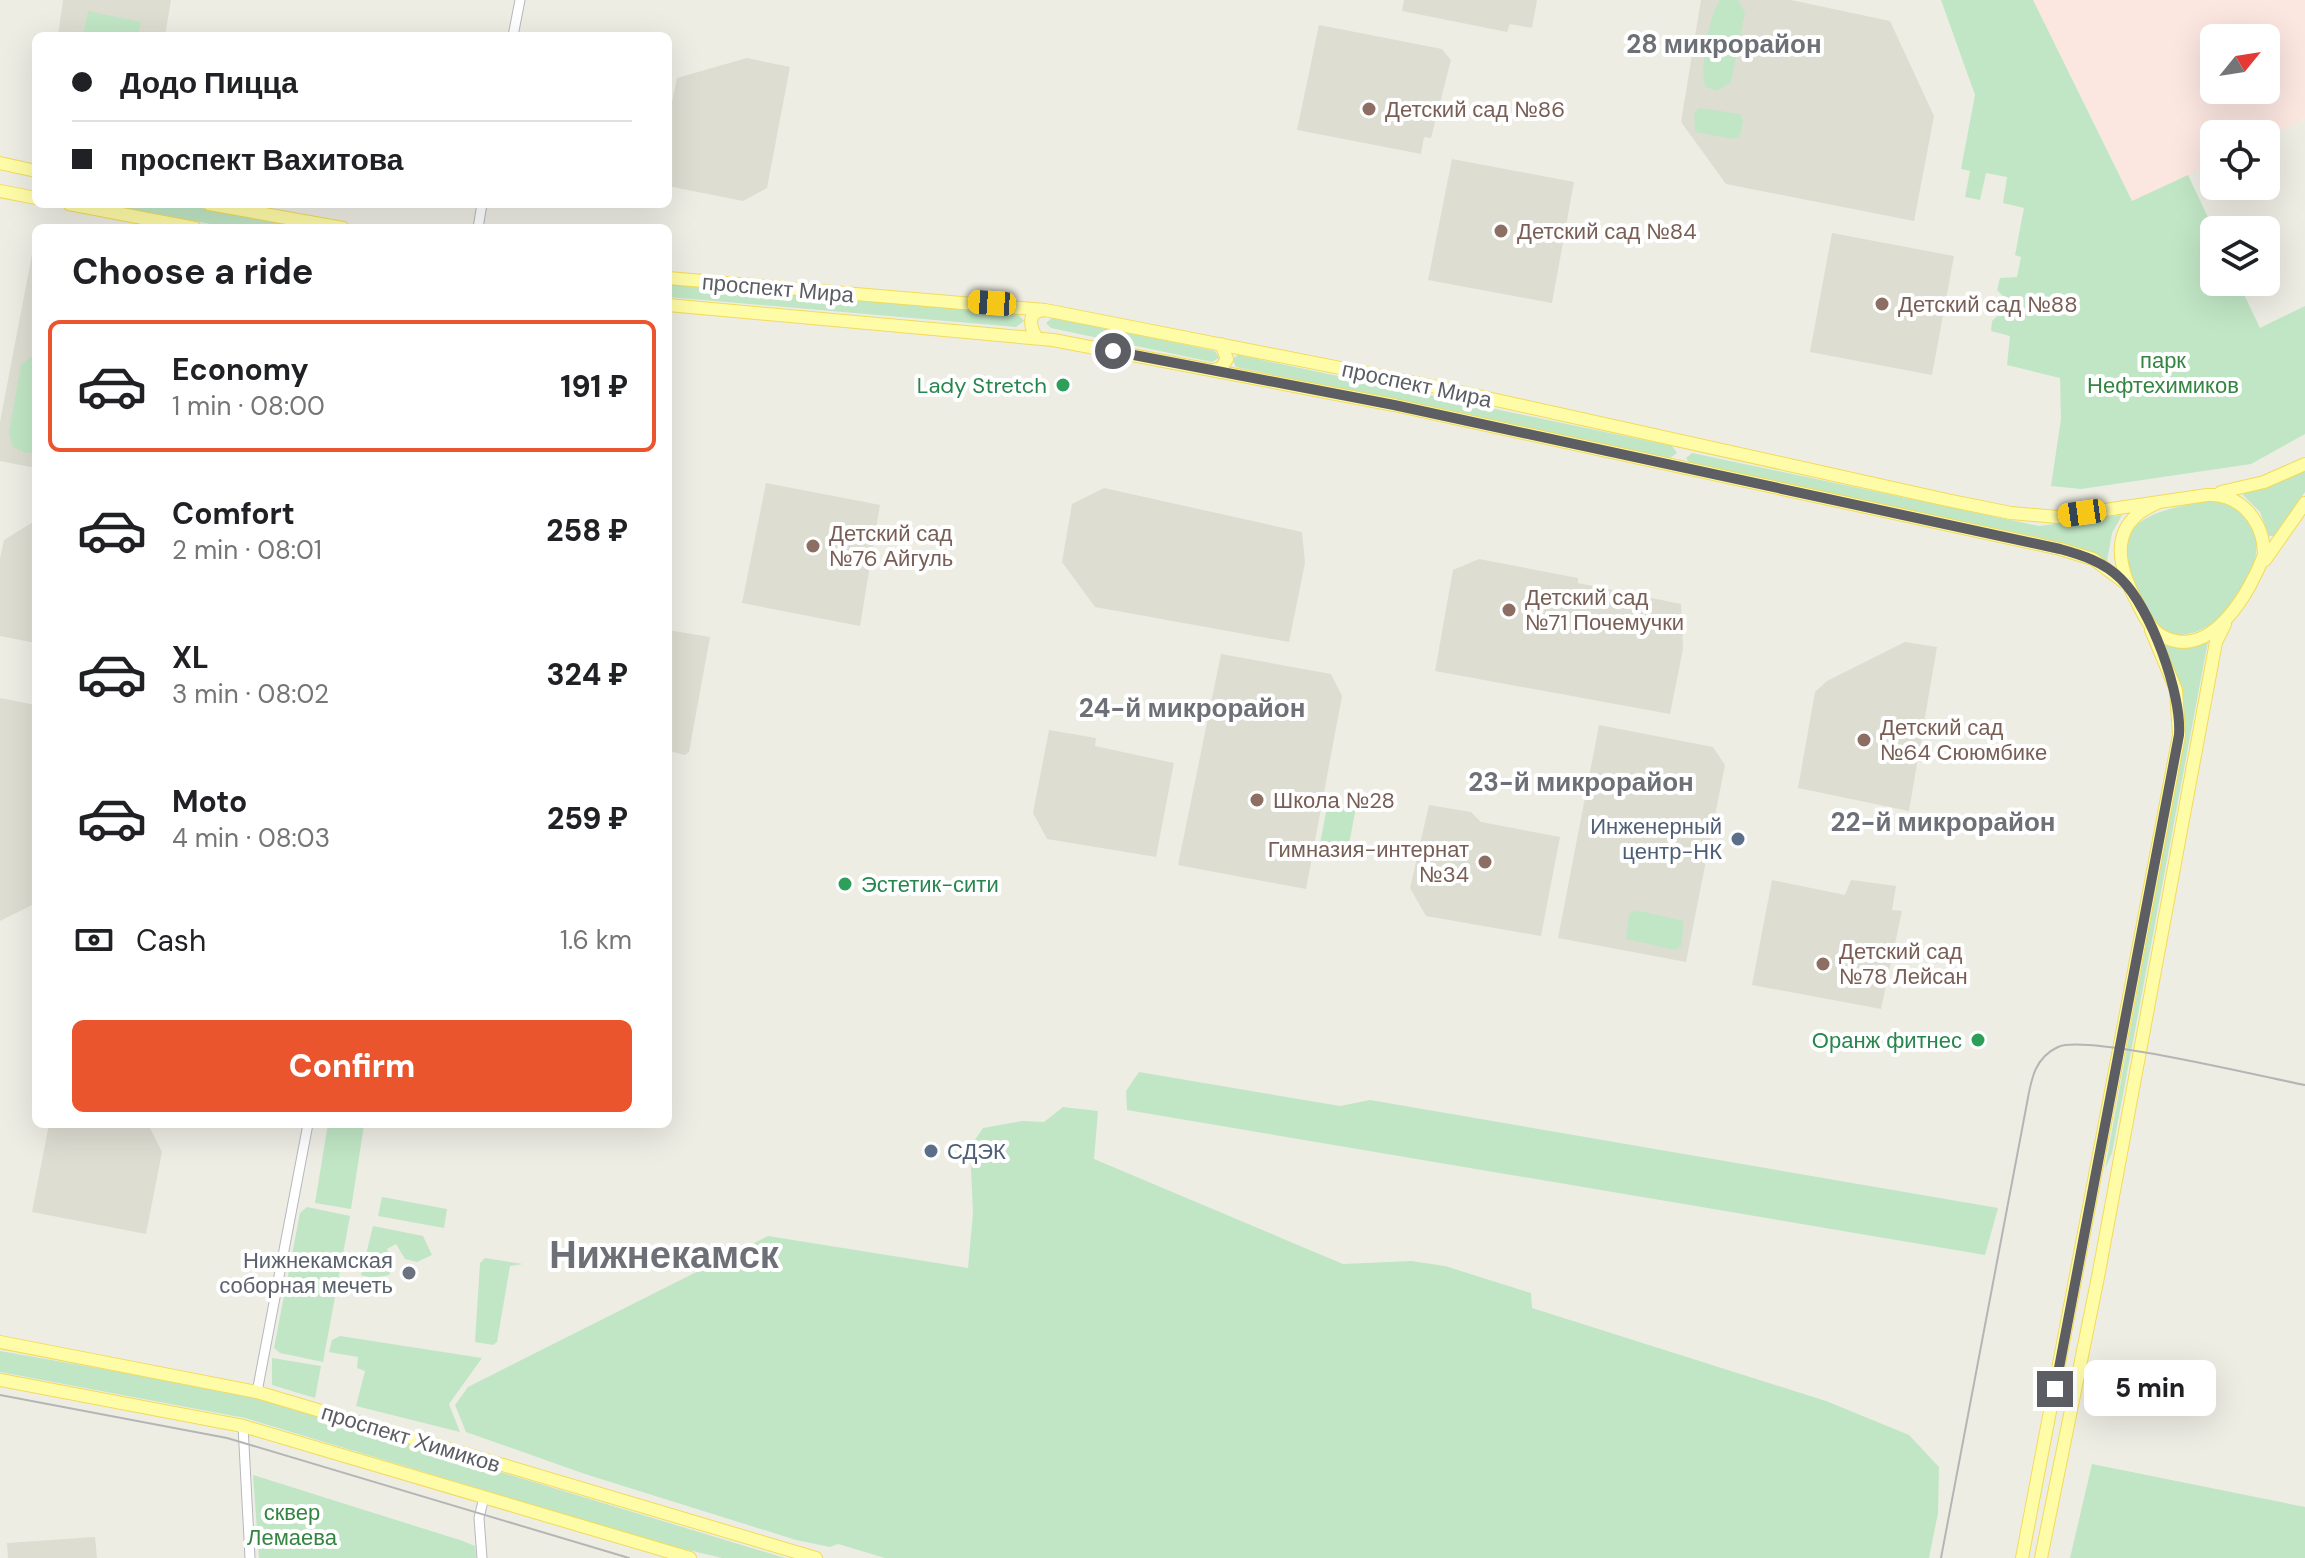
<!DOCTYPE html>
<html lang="en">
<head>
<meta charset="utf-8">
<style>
	body { margin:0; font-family:"DM Sans",sans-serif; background:#f2f2f2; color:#202124; height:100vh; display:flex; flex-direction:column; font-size:30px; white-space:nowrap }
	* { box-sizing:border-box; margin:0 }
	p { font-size:26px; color:#757577 }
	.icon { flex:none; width:44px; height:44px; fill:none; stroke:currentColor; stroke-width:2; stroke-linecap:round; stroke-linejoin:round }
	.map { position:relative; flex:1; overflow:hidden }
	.panel { position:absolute; left:32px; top:224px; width:640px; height:904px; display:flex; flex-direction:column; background:#fff; border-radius:12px; box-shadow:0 8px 32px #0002 }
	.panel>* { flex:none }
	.banner { position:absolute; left:32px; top:32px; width:640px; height:176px; border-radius:12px; box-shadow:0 8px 32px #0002; display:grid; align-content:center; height:176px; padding:0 40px; background:#fff }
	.needle { width:52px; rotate:60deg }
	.controls { position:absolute; left:2200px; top:24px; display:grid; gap:16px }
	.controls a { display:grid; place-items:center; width:80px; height:80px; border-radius:12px; background:#fff; box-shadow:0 8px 32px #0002; font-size:40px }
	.end { position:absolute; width:36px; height:36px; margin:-18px; border:10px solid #5c5e64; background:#fff; box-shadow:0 0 0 4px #fff }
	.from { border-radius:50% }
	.bubble { position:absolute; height:56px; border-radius:12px; background:#fff; box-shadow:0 8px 32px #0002; font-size:26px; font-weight:800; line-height:56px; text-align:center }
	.car { position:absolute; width:24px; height:48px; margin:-24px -12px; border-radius:10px; box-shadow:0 0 6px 2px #0007; background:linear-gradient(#f5c518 24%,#345 0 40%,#f5c518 0 76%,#345 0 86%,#f5c518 0) }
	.banner b { display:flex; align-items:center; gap:28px; height:76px; font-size:30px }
	.banner b+b { border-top:2px solid #e0e0e0 }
	.banner i { width:20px; height:20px; background:#202124 }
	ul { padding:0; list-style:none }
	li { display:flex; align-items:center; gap:24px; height:132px; margin:0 16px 12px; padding:0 24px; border:4px solid transparent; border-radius:12px }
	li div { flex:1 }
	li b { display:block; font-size:30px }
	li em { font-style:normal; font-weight:800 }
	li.on { border-color:#ea552e }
	li>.icon { width:72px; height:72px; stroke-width:1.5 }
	h2 { padding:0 40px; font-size:36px; line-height:96px }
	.pay { display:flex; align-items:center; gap:20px; height:88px; padding:0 40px; font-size:30px }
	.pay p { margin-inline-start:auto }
	.cta { display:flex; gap:16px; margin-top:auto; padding:16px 40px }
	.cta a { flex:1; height:92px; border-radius:12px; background:#ea552e; color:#fff; font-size:32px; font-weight:800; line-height:92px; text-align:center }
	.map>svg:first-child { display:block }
	.education { fill:#deddd2 }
	.medical { fill:#fbe6e0; fill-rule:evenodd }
	.green { fill:#c0e6c5 }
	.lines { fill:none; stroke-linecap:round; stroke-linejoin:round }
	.minor-casing { stroke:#b6b8be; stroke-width:11 }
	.major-casing { stroke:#f2db59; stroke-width:14 }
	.minor { stroke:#fff; stroke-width:9 }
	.major { stroke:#fffca8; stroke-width:12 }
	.tram { stroke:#b5b5b6; stroke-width:2 }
	.route { stroke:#5c5e64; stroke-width:10 }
	.education-dot { fill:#8d6e63; stroke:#fff; stroke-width:3 }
	.leisure-dot { fill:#2e9e5b; stroke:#fff; stroke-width:3 }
	.service-dot { fill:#5c6f8a; stroke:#fff; stroke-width:3 }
	.worship-dot { fill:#6b7280; stroke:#fff; stroke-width:3 }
	.labels { text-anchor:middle; stroke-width:8; stroke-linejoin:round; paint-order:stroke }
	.education-label { font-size:22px; fill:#785e54; stroke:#fff; text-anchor:start }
	.street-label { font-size:22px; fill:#5c5e64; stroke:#fff }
	.park-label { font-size:22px; fill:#348442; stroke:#fff }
	.leisure-label { font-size:22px; fill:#27864d; stroke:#fff; text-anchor:end }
	.service-label { font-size:22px; fill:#4e5e75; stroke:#fff; text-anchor:end }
	.worship-label { font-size:22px; fill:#5b616d; stroke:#fff; text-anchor:end }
	.quarter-label { font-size:26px; font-weight:bold; fill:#6d7076; stroke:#fff }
	.town-label { font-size:38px; font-weight:bold; fill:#6d7076; stroke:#fff }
</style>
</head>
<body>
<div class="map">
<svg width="2305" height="1558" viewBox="0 0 2305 1558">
	<rect width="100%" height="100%" fill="#eeede4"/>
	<path class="education" d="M63,0H171L165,36H58Z
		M1404,0H1537L1532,28L1510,24L1507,32L1402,11Z
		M1701,0H1791L1890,21L1934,116L1914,221L1726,184L1681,122Z
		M1319,25L1442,49L1451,60L1431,138L1424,137L1421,154L1297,130Z
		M747,58L790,67L767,188L743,201L668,186V121L677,78Z
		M1452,159L1574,182L1552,303L1428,280Z
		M1832,233L1954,256L1932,375L1810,352Z
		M33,249L36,250V468L0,461V422Z
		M766,483L880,505L860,626L742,603Z
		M1104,488L1302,532L1305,563L1289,642L1095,607L1062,562L1072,504Z
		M33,522H36V643L0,636V559L4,540Z
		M1479,559L1578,578V583L1681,604L1683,649L1670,714L1435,671L1453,570Z
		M668,630L710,637L689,752L685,755L668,751Z
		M1905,642L1937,647L1909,811L1798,788L1815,692L1827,681Z
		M1221,654L1331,674L1342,696L1306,889L1178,865Z
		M0,698L36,705V903L0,921Z
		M1599,725L1713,747L1725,765L1686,962L1558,938Z
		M1049,730L1096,738L1095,746L1174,763L1156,857L1047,839L1033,813Z
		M1429,805L1471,812L1481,822L1560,837L1541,936L1426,916L1410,888Z
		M1772,880L1845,895L1851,880L1896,886L1892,910L1902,911L1881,1009L1752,985Z
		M49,1124H148L162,1152L146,1234L32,1212Z
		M95,1537L97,1558H8L7,1543Z"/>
	<path class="medical" d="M2033,0H2305V119L2266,138V134H2214V163L2133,201ZM2214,38H2266V90H2214Z"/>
	<path class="green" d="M1720,0H1738L1745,13L1731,82L1717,91L1706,87C1698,74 1710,11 1720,0Z
		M1941,0H2033L2132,201L2188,175L2214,230V282H2238L2260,328L2305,306V434L2251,464L2081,489L2051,486L2061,419L2060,378L2007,365L2010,336L1991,331L1992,321L2004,310L2003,296L1997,290L2000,278L2017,277L2021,257L2015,255L2024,208L2003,203L2007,177L1986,173L1980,200L1965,197L1970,171L1961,169L1975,95Z
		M88,11L141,22L138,36H83Z
		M1699,108L1740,114L1743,121L1740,136L1733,139L1695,132L1694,113Z
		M104,204H180L308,228H232Z
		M668,281L738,285L1018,314L1024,321L1016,327L668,297Z
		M1053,317L1215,351L1219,358L1212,362L1051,328L1046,323Z
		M36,353V452L25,453L12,446L9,432L21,365Z
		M1238,355L1672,446L1677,453L1670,458L1236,367L1232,359Z
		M1692,453L2039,526L2122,515L2112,533L2107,561L2037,537L1691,465L1686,458Z
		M2305,469V492L2275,536H2269L2260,512L2243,495L2245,491Z
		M2209,501C2301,501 2244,642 2171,635C2153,624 2147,609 2137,591C2101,522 2153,510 2209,501Z
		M2208,641L2112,1153L2105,1169L2184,734V702L2164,645L2179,648Z
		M1328,801L1356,807L1346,860L1318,855Z
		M1635,910L1684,921L1681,946L1675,950L1626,939L1629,914Z
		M1139,1072L1340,1106L1370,1100L1998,1208L1985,1255L1127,1110L1126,1091Z
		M1063,1107L1098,1111L1094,1159L1343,1264L1411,1261L1445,1266L1531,1293L1532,1308L1826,1401L1909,1435L1939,1467L1938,1513L1929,1558H885L838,1544L830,1547L796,1540L585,1474L466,1432L455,1405L468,1387L768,1236L968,1268L973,1213L970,1147L983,1128L1022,1121L1044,1122Z
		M328,1124L364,1125L351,1209L315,1203Z
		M382,1197L447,1209L444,1228L378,1216Z
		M307,1207L350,1216L323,1362L280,1353L274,1348L300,1213Z
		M373,1226L423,1236L432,1255L417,1262L405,1259L396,1244L387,1249L393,1265L389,1275L372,1278L361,1275Z
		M485,1258L523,1264L510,1266L497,1342L493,1345L475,1342L480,1263Z
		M340,1336L482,1358L449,1404L460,1432L356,1406L365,1371L357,1368L358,1357L329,1352L332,1340Z
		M0,1351L239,1393L785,1558H722L659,1543L245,1418L0,1372Z
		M272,1358L321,1366L315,1398L272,1385Z
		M2092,1464L2305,1507V1558H2070Z
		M253,1475L463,1541L475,1546L476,1558H259Z"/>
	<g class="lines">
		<defs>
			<path id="minor" d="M513,36L520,0
				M478,228L482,204
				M257,1392L308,1124
				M243,1426L250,1558
				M482,1558L479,1518L484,1497"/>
			<path id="major" d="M0,163L36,171
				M0,191L36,198
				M69,204L195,228
				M209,204L343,228
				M668,278L1045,310L1442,388L1947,500L2011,513L2057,517L2207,495C2241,493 2264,522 2264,555C2251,590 2211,663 2162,636C2150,629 2143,614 2137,602C2115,562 2109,521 2160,502
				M668,305L1053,340L1394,405L2060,549L2093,559L2124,582
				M1037,338C1029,326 1027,311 1045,310
				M1213,370L1221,368L1227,359L1221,344
				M2221,492L2264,482L2305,464
				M2265,560L2305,503
				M0,1342L257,1392L816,1558
				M0,1380L243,1426L690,1558
				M2022,1558L2179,735L2176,690L2151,630
				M2041,1558L2098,1277L2216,642L2225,624"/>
		</defs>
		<use href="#minor" class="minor-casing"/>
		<use href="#major" class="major-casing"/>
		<use href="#minor" class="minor"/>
		<use href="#major" class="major"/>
		<path class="tram" d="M0,1395L227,1438L629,1558
			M1941,1558L2027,1103C2031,1081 2034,1058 2058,1047C2087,1034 2262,1077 2305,1085"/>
	</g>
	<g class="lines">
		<path class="route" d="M1113,351L1394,405L2060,549C2082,555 2104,562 2121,579C2151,609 2182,694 2179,735L2055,1389"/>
	</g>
	<g class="education-dot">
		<circle cx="1369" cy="109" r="8"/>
		<circle cx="1501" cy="231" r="8"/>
		<circle cx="1882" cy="304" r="8"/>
		<circle cx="813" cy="546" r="8"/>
		<circle cx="1509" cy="610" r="8"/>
		<circle cx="1864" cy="740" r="8"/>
		<circle cx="1257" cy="800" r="8"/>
		<circle cx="1485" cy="862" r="8"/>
		<circle cx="1823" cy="964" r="8"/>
	</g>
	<g class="leisure-dot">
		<circle cx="1063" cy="385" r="8"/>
		<circle cx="845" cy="884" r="8"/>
		<circle cx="1978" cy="1040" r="8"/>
	</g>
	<g class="service-dot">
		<circle cx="1738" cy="839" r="8"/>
		<circle cx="931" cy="1151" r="8"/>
	</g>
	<circle class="worship-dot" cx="409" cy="1273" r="8"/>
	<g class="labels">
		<g class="education-label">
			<text x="1385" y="117">Детский сад №86</text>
			<text x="1517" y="239">Детский сад №84</text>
			<text x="1898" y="312">Детский сад №88</text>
			<text x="829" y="541">Детский сад<tspan x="829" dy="25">№76 Айгуль</tspan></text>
			<text x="1525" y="605">Детский сад<tspan x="1525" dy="25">№71 Почемучки</tspan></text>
			<text x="1880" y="735">Детский сад<tspan x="1880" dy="25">№64 Сююмбике</tspan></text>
			<text x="1273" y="808">Школа №28</text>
			<text x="1469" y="857" text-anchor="end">Гимназия-интернат<tspan x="1469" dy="25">№34</tspan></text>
			<text x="1839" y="959">Детский сад<tspan x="1839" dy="25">№78 Лейсан</tspan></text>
		</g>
		<g class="street-label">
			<text transform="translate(778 288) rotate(5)" y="8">проспект Мира</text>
			<text transform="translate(1417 384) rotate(12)" y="8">проспект Мира</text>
			<text transform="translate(411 1438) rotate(17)" y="8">проспект Химиков</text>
		</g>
		<g class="park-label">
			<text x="2163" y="368">парк<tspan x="2163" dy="25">Нефтехимиков</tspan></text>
			<text x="292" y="1520">сквер<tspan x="292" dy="25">Лемаева</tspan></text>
		</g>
		<g class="leisure-label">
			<text x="1047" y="393">Lady Stretch</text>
			<text x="861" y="892" text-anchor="start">Эстетик-сити</text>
			<text x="1962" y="1048">Оранж фитнес</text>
		</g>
		<g class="service-label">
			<text x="1722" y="834">Инженерный<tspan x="1722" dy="25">центр-НК</tspan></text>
			<text x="947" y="1159" text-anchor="start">СДЭК</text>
		</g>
		<g class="worship-label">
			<text x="393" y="1268">Нижнекамская<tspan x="393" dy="25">соборная мечеть</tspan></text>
		</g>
		<g class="quarter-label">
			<text x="1724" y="53">28 микрорайон</text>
			<text x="1192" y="717">24-й микрорайон</text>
			<text x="1581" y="791">23-й микрорайон</text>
			<text x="1943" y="831">22-й микрорайон</text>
		</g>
		<g class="town-label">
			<text x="664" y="1268">Нижнекамск</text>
		</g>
	</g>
</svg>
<div class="controls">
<a><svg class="needle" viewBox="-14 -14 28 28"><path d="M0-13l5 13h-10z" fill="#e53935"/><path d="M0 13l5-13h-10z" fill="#757577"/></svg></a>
<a><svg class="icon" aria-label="locate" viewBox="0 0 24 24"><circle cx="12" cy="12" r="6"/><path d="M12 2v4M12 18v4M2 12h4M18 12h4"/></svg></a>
<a><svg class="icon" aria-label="layers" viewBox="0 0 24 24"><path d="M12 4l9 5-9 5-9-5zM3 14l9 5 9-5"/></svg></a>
</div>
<i class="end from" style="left:1113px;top:351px"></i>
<i class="end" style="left:2055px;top:1389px"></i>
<div class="bubble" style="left:2084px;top:1360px;width:132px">5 min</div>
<i class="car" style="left:992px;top:303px;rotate:274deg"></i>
<i class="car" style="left:2082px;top:513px;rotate:262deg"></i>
<div class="banner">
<b><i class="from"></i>Додо Пицца</b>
<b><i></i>проспект Вахитова</b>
</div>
<section class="panel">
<h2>Choose a ride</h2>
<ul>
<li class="on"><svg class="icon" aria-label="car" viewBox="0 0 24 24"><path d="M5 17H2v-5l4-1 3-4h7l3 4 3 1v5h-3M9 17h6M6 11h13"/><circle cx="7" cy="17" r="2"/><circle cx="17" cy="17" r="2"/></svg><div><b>Economy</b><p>1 min · 08:00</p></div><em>191 ₽</em></li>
<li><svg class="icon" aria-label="car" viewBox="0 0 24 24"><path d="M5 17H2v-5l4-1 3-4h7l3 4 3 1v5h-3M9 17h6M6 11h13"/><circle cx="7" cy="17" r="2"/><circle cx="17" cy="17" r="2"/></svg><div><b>Comfort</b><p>2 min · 08:01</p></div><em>258 ₽</em></li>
<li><svg class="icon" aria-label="car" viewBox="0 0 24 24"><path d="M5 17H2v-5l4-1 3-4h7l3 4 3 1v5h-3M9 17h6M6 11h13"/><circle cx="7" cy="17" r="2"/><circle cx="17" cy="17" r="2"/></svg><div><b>XL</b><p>3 min · 08:02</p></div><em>324 ₽</em></li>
<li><svg class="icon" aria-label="car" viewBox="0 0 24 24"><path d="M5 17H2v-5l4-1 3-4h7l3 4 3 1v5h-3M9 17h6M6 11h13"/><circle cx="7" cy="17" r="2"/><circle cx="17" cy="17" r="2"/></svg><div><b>Moto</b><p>4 min · 08:03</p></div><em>259 ₽</em></li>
</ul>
<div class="pay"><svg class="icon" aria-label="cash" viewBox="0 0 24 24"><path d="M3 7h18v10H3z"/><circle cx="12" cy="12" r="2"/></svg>Cash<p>1.6 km</p></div>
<div class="cta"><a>Confirm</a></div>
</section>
</div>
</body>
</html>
